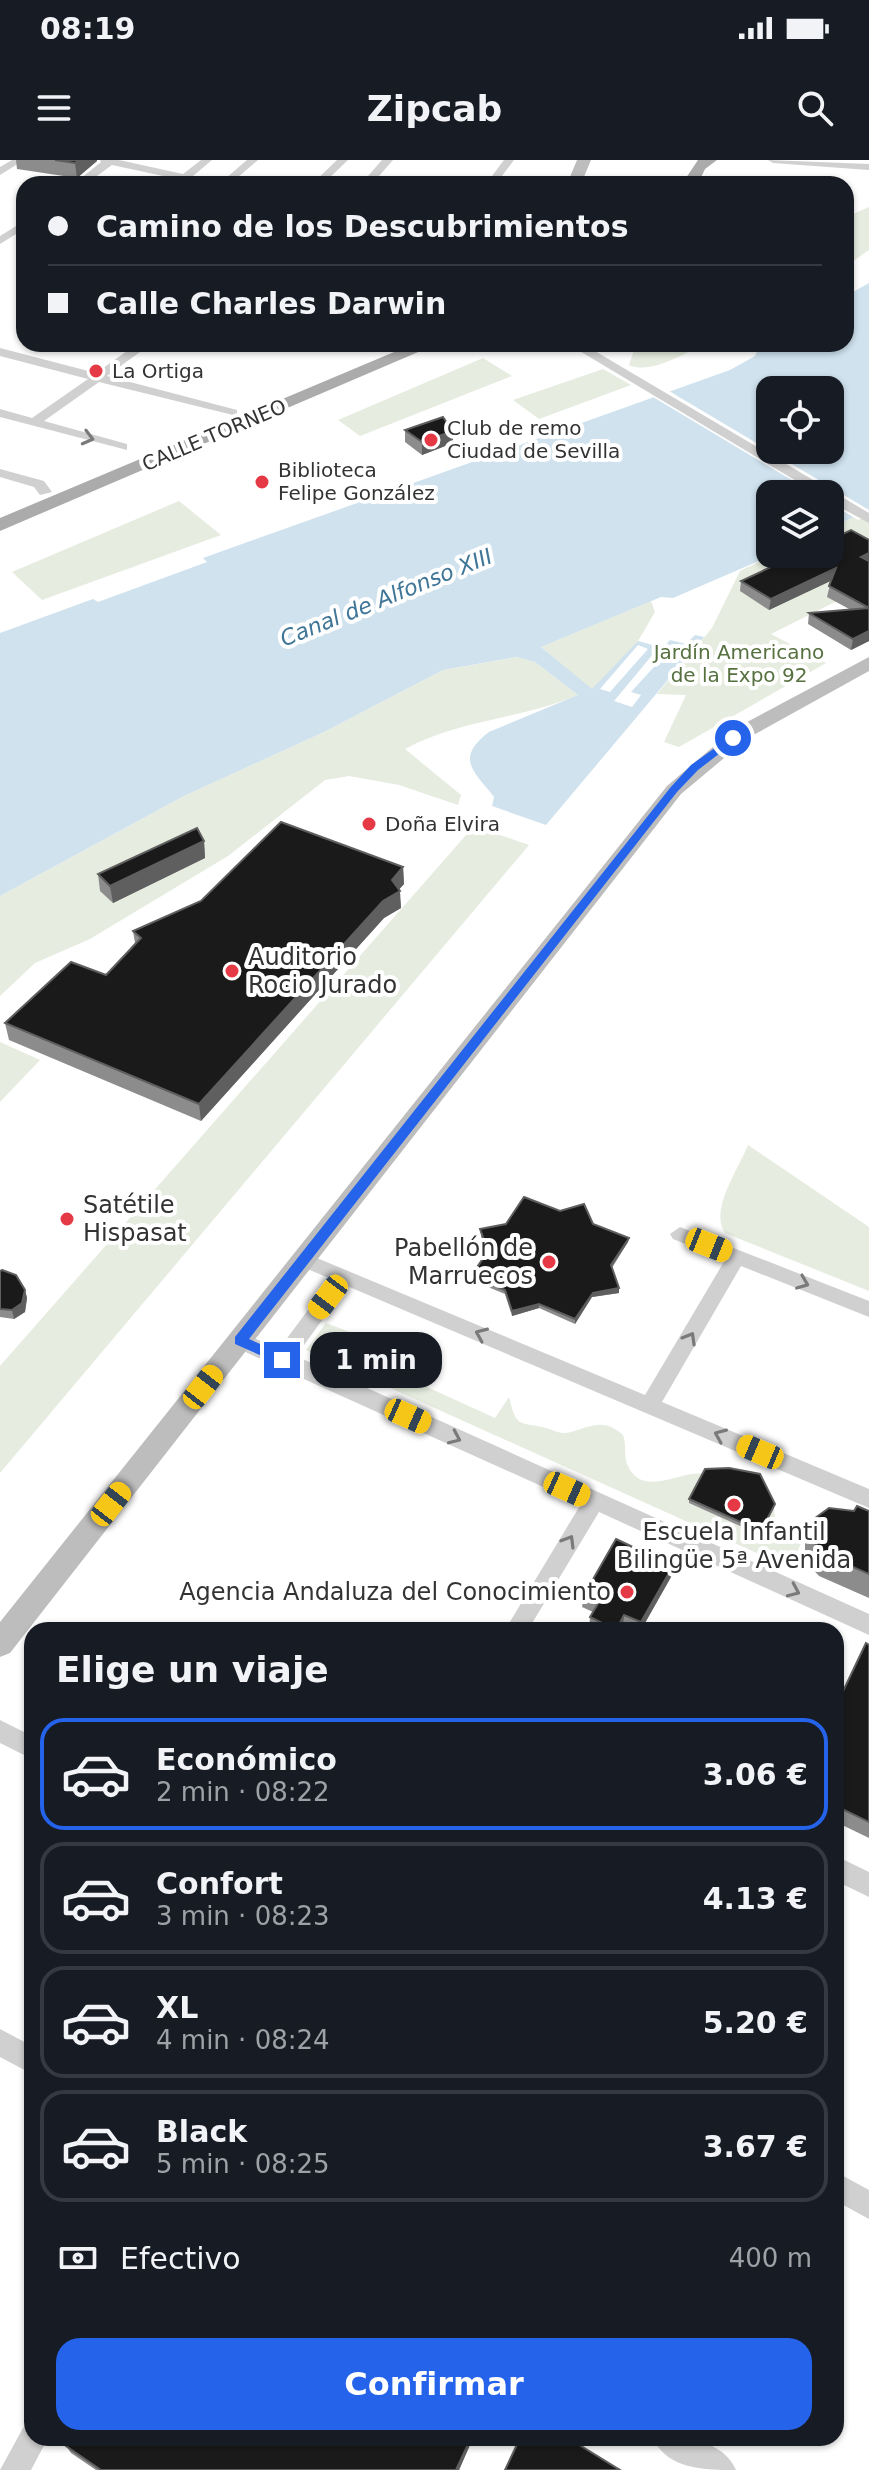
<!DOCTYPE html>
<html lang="es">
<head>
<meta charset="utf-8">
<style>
	body { margin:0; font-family:"DejaVu Sans",sans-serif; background:#242831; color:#f1f3f6; height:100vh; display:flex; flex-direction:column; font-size:30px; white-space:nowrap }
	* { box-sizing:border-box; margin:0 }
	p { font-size:26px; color:#9ea1a6 }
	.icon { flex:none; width:44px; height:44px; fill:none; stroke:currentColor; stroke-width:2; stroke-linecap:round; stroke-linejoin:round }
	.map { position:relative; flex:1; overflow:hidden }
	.panel { position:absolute; left:24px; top:1462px; width:820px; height:824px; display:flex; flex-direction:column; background:#171b24; border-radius:24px; box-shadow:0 2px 6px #0004 }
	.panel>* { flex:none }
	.top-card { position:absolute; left:16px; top:16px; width:838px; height:176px; border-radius:24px; box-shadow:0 2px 6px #0004; display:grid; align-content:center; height:176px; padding:0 32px; background:#171b24 }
	.fabs { position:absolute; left:756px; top:216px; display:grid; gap:16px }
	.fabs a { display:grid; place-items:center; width:88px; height:88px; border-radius:16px; background:#171b24; box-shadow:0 2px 6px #0004; font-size:40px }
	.end { position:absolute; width:36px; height:36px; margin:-18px; border:10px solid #2563eb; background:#fff; box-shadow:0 0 0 4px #fff }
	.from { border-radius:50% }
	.bubble { position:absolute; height:56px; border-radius:24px; background:#171b24; box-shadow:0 2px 6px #0004; font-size:26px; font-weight:800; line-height:56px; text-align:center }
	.car { position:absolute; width:24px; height:48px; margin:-24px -12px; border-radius:10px; box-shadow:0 0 6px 2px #0007; background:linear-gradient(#f5c518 24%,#345 0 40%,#f5c518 0 76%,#345 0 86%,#f5c518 0) }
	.top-card b { display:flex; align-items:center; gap:28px; height:76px; font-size:30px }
	.top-card b+b { border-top:2px solid #363941 }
	.top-card i { width:20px; height:20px; background:#f1f3f6 }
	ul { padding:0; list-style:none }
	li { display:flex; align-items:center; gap:24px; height:112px; margin:0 16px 12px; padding:0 16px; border:4px solid #363941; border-radius:24px }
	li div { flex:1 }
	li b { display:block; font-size:30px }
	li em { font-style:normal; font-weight:800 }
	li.on { border-color:#2563eb }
	li>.icon { width:72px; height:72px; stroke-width:1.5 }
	h2 { padding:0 32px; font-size:36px; line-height:96px }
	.pay { display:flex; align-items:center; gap:20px; height:88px; padding:0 32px; font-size:30px }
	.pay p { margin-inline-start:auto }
	.cta { display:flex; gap:16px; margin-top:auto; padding:16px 32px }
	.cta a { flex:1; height:92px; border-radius:24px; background:#2563eb; color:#fff; font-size:32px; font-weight:800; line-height:92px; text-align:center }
	.status { display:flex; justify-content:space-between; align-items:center; height:56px; padding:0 40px; background:#171b24; direction:ltr }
	.status svg { height:22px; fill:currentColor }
	header { display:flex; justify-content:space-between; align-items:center; height:104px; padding:0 32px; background:#171b24; font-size:36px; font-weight:800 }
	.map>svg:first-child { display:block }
	.green { fill:#e6ecdf }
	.water { fill:#cfe2ee; fill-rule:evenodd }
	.pier { fill:#fff }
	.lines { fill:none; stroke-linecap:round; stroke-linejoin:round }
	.street { fill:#d0d0d0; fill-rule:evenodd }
	.secondary { fill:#bdbdbd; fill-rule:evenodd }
	.primary { fill:#ababab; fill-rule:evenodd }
	.wall { fill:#8c8c8c }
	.shaded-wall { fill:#5f5f5f }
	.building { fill:#1a1a1a; stroke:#5f5f5f; stroke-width:2 }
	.oneway { stroke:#7a7a7a }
	.route { fill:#2563eb }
	.poi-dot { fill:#e63946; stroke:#fff; stroke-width:3 }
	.labels { text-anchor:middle; stroke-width:8; stroke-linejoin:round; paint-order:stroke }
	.far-poi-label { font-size:20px; fill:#333; stroke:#fff; text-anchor:start }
	.far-street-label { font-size:20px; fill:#333; stroke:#fff }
	.far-park-label { font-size:20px; fill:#56703f; stroke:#fff }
	.far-water-label { font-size:22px; font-style:italic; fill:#3f7597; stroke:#fff }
	.poi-label { font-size:24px; fill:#333; stroke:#fff; text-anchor:start }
</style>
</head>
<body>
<div class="status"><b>08:19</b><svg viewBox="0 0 49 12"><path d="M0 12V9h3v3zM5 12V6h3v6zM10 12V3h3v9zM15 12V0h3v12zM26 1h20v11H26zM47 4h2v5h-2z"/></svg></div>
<header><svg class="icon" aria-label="menu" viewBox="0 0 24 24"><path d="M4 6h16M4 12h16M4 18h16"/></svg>Zipcab<svg class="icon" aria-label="search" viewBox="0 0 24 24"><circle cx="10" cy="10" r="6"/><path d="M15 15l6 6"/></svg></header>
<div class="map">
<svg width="869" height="2310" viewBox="0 0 869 2310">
	<rect width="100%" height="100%" fill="#fff"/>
	<path class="green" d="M869,47V90L846,106V57Z
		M636,184H704C686,193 650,215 629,205Z
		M483,198L512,216L360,276L338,260Z
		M603,209L631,225L539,259L513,240Z
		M179,341L221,375L42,440L12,412Z
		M869,350V425L771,474L826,503L679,587L664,582L686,535L657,534L712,468L740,411L775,394H830V368Z
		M651,441L655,452L638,481L597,527L591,529L541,487Z
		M518,497L535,502L578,535C522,559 458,560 405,589L461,635L458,645L399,625L349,616L325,620L228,696L90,779L35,803L0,836V736L184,636L324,572L443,510Z
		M474,666L529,685L0,1313V1206Z
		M0,882L40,900L0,942Z
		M748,985L869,1067V1131L725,1073C709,1051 739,1008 748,985Z
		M326,1163L384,1185L397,1203L411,1208L405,1217L495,1258L509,1237C517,1269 518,1261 546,1268C555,1271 562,1275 571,1272C592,1266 604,1258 623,1275C627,1285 623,1297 628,1306C643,1339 682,1309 704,1314L689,1343L760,1375L774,1348L776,1370L782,1376L793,1377L808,1368L790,1408L306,1190Z"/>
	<path class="water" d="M869,123V350L830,368V334H770V394H775L673,438L661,437L541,487L592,529L638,481L663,488L670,480L686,484L695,475L704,477L546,665L492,646L494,637C476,613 453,599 489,572L578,535L535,502L517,497L443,510L324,572L184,636L0,736V473L93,439L98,442L207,402L203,398L730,210L755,196L760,184H846V136ZM770,230H830V290H770ZM638,485L648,489L610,532L600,529ZM654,493L664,496L631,532L641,535L632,547L614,541Z"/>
	<path class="pier" d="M664,228L869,350V354L858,360L830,343V334H815L648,234Z"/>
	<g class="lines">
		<path class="street" d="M12,0H24L0,15V7Z
			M100,0H119L183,14L201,0H212L193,16L218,24L187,21L174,24L177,19L112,5L86,24H74L101,2Z
			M247,0H258L230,24H219Z
			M337,0H348L323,24H312Z
			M382,0H393L372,24H361Z
			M504,0H514L496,24H486Z
			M768,0L869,4V10L773,3Z
			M413,16L452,24H404Z
			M24,61V69L0,84V76Z
			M137,184H151L107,216L237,250V256L99,222L44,261L127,284V290L0,257V249L32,258L88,219L0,196V188L96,213Z
			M568,184H583L869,353V363L830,342V334H818Z
			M0,309L44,321L52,332L40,335L34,327L0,317Z
			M680,1067L869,1141V1157L741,1106L662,1242L869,1329V1348L347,1126L296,1196L869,1454V1475L599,1352L528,1470H505L581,1344L275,1206L233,1186L230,1180L233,1174L240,1172L279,1189L331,1119L298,1105L295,1100L298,1095L305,1093L645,1235L725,1100L673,1079L670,1074Z
			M0,1560L32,1576V1599L0,1583Z
			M836,1696L869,1712V1737L836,1721Z
			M0,1869L32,1886V1914L0,1897Z
			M836,2012L869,2030V2059L836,2041Z
			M32,2264V2278H48L31,2310H0L23,2268Z
			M653,2278C683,2278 722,2278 736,2310C706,2310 667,2310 653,2278Z"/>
		<path class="secondary" d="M577,0H591L581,24H567Z
			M869,497V511L748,578L681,634L10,1493L0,1497V1462L667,626L734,569Z"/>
		<path class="primary" d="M698,0H717L705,9L698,24H682Z
			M413,184H437L0,371V358Z"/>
	</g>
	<path class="wall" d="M16,0H97V1L77,18L17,9Z
		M405,270L453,283L422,295L405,282Z
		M869,380V481L851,490L808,464L809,453L851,450L827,437L831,420L769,450L740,431L741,421Z
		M204,681L205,698L113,743L100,731L98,714Z
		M403,707L404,724L399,729L401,748L384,758L201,961L9,880L5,863L106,815L135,783L133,771Z
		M593,1064L628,1082L612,1108L619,1133L592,1137L575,1164L539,1148L512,1156L505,1134L471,1120V1116L487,1092L480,1074V1069Z
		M0,1111L25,1130L27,1138L25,1152L14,1159L0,1157Z
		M689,1339L774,1348L760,1375L689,1343Z
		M854,1351H869V1438L819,1416L805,1401V1382L811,1361Z
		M673,1406L671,1417L641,1470H631L623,1466L620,1470H592L589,1469L590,1457L593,1452L582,1447L584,1435Z
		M869,1485V1678L836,1662V1546Z
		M71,2278H473L459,2310H96L71,2293L66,2286Z"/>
	<path class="shaded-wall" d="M79,0H97V1L77,18L75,3Z
		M453,271V283L422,295V282Z
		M869,393V402L861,397Z
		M836,408L835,419L769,450L771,439Z
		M869,471V481L851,490L853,479Z
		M204,681L205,698L113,743L110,726Z
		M403,707L404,724L395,734L400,731L401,748L384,758L201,961L199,944Z
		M629,1078L628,1082L610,1109L611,1105Z
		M619,1128V1133L592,1137L575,1164V1159L593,1133Z
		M25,1130L27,1138L25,1152L14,1159L12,1150Z
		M539,1144V1148L512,1156V1151Z
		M673,1406L671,1417L641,1470H639L641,1462Z
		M624,1455L623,1466L620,1470H616Z
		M471,2278H473L459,2310H456Z"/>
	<path class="building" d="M55,0H79L75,3Z
		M443,257L453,271L422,282L405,270Z
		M851,370L869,380V393L861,397L869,401V448L829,426L836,408L771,439L741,421L799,394H830V380Z
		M869,448V471L853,479L809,453Z
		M281,662L403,707L392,720L400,731L383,741L199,944L5,863L71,802L106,815L141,778L133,771L201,741Z
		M197,668L204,681L110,726L98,714Z
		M524,1037L560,1051L584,1044L593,1064L629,1078L611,1105L619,1128L593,1133L575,1159L539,1144L512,1151L505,1130L471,1116L488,1091L480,1069L506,1064Z
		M2,1110L16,1115L25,1130L22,1143L12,1150L0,1149V1111Z
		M729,1308L760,1314L775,1344L761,1371L689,1339L705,1309Z
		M857,1346L869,1351V1414L826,1395L811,1379V1361L829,1348L854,1351Z
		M616,1379L673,1406L641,1462L624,1455L616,1470L590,1457L599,1442L584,1435Z
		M866,1483L869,1485V1662L836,1646V1546Z
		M71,2278H471L456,2310H101L66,2286Z
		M520,2278H568L620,2310H505Z"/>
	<defs><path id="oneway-chevron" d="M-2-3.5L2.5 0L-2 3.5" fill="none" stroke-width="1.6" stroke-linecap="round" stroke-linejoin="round" transform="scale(2)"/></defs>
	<g class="oneway">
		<use href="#oneway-chevron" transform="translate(88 278) rotate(15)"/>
		<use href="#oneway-chevron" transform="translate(803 1123) rotate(22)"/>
		<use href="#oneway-chevron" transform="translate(481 1174) rotate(-157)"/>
		<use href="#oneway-chevron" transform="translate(690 1178) rotate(-60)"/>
		<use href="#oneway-chevron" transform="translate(720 1275) rotate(-157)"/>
		<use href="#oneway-chevron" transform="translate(455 1278) rotate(24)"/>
		<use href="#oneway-chevron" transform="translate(569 1381) rotate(-59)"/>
		<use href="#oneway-chevron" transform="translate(794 1431) rotate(24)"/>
	</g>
	<path class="route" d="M733,575L737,580L698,610L677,632L249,1179L287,1196V1203H278L235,1184V1177L670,628L691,605Z"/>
	<g class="poi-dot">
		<circle cx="96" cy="211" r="8"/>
		<circle cx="431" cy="280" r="8"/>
		<circle cx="262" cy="322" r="8"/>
		<circle cx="369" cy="664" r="8"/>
		<circle cx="232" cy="811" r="8"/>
		<circle cx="67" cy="1059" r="8"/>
		<circle cx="549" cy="1102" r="8"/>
		<circle cx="734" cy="1345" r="8"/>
		<circle cx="627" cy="1432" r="8"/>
	</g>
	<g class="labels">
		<g class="far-poi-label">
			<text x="112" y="218">La Ortiga</text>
			<text x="447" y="275">Club de remo<tspan x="447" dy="23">Ciudad de Sevilla</tspan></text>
			<text x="278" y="317">Biblioteca<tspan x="278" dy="23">Felipe González</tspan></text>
			<text x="385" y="671">Doña Elvira</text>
		</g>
		<g class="far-street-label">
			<text transform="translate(214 275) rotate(-23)" y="7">CALLE TORNEO</text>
		</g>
		<g class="far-park-label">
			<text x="739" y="499">Jardín Americano<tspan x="739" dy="23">de la Expo 92</tspan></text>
		</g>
		<g class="far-water-label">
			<text transform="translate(386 437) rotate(-22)" y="8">Canal de Alfonso XIII</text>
		</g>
		<g class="poi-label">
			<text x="248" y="805">Auditorio<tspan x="248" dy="28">Rocio Jurado</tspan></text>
			<text x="83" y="1053">Satétile<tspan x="83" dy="28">Hispasat</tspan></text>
			<text x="533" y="1096" text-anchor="end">Pabellón de<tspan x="533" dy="28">Marruecos</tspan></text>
			<text x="734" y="1380" text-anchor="middle">Escuela Infantil<tspan x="734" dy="28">Bilingüe 5ª Avenida</tspan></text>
			<text x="611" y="1440" text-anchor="end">Agencia Andaluza del Conocimiento</text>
		</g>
	</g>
</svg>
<div class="fabs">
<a><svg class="icon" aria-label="locate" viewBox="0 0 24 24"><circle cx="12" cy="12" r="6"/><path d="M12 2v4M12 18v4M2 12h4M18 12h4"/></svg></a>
<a><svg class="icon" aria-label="layers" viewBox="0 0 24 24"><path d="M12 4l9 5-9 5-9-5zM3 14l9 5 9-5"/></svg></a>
</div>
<i class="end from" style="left:733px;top:578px"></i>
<i class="end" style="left:282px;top:1200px"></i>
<div class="bubble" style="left:310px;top:1172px;width:132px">1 min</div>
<i class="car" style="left:709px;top:1085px;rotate:112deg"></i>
<i class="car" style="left:328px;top:1137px;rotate:217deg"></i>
<i class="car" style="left:203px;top:1227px;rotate:38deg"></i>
<i class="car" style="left:408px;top:1256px;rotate:114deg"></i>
<i class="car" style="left:760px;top:1292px;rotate:293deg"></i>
<i class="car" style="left:567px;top:1329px;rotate:114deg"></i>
<i class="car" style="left:111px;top:1344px;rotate:38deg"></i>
<div class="top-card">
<b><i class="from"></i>Camino de los Descubrimientos</b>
<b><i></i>Calle Charles Darwin</b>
</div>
<section class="panel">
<h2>Elige un viaje</h2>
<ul>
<li class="on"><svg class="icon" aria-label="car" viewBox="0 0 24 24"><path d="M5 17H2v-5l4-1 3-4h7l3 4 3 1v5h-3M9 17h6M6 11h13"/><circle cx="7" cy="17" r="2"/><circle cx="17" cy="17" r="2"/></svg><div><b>Económico</b><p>2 min · 08:22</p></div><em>3.06 €</em></li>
<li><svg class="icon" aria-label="car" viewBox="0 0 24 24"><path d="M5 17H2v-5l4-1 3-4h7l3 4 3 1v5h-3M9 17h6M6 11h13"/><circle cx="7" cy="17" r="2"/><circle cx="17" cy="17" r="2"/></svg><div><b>Confort</b><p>3 min · 08:23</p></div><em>4.13 €</em></li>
<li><svg class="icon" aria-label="car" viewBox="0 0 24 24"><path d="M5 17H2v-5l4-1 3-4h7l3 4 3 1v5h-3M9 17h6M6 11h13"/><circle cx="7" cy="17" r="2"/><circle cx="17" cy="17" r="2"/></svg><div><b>XL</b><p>4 min · 08:24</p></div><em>5.20 €</em></li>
<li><svg class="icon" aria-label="car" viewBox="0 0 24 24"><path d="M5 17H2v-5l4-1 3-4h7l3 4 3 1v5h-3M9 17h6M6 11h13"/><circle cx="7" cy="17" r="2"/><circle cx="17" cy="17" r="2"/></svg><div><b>Black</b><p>5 min · 08:25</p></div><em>3.67 €</em></li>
</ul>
<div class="pay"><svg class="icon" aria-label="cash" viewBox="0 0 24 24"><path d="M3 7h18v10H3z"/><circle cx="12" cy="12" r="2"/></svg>Efectivo<p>400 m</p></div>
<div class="cta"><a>Confirmar</a></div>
</section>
</div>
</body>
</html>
